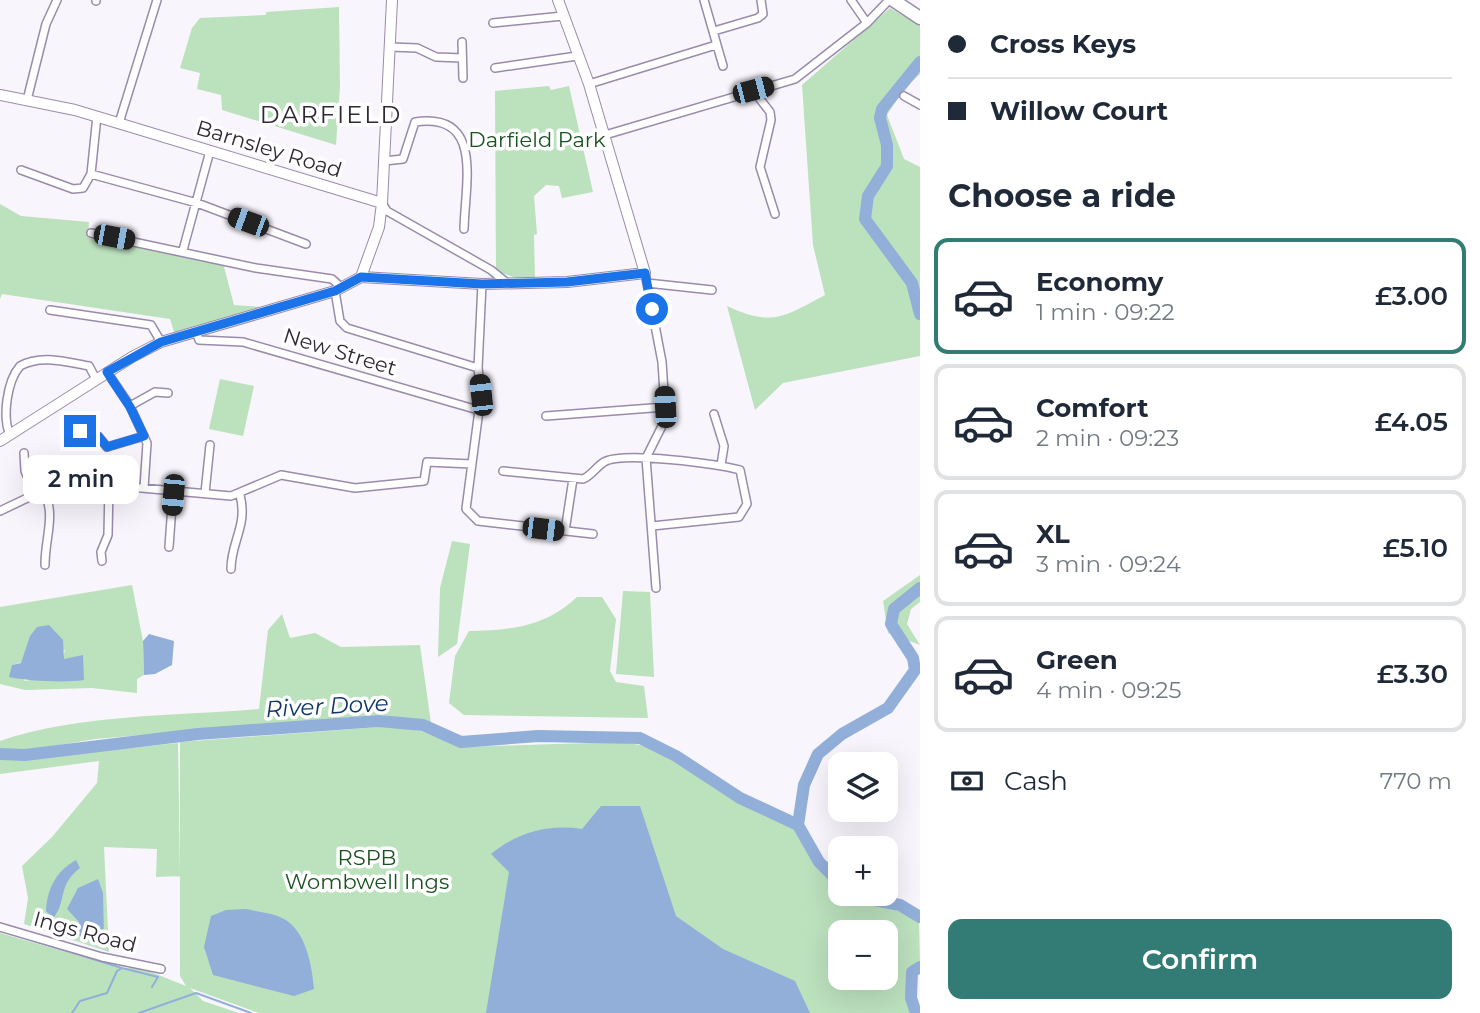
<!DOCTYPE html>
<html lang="en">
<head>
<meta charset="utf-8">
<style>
	body { margin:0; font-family:Montserrat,sans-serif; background:#f2f2f3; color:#1f2937; height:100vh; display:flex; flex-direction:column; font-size:26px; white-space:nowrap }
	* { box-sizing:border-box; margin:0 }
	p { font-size:23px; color:#747a83 }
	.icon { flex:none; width:38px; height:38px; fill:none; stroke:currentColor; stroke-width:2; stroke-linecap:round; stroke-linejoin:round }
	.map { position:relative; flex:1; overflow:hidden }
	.sheet { display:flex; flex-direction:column; background:#fff; width:560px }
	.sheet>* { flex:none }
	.guide { display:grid; align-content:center; height:154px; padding:0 28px; background:#fff }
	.fabs { position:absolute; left:828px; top:752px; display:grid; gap:14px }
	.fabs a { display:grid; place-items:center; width:70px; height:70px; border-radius:14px; background:#fff; box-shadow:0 7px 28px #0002; font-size:35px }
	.end { position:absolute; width:32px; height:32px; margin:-16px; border:9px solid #1a73e8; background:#fff; box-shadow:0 0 0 4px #fff }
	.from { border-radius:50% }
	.bubble { position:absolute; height:49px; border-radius:14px; background:#fff; box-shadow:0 7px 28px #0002; font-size:23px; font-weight:600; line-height:49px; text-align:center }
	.car { position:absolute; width:21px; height:42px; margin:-21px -10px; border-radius:9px; box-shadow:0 0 5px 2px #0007; background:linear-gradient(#222 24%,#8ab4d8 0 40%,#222 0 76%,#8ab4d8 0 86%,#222 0) }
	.guide b { display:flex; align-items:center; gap:24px; height:66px; font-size:26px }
	.guide b+b { border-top:2px solid #e0e1e3 }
	.guide i { width:18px; height:18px; background:#1f2937 }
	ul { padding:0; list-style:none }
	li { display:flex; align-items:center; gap:21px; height:116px; margin:0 14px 10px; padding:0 14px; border:4px solid #e0e1e3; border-radius:14px }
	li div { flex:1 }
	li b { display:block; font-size:26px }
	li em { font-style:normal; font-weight:600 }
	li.on { border-color:#337b75 }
	li>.icon { width:63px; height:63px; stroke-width:1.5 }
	h2 { padding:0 28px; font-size:32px; line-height:84px }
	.pay { display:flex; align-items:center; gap:18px; height:77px; padding:0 28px; font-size:26px }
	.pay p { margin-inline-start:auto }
	.primary-button { display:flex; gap:14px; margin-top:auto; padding:14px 28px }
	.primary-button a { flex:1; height:80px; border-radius:14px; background:#337b75; color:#fff; font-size:28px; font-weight:600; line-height:80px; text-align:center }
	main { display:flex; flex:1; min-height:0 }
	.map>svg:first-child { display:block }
	.green { fill:#bce1bd; fill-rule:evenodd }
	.water { fill:#92afda }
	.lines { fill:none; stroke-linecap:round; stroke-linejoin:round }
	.stream { stroke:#92afda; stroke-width:2 }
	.river { stroke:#92afda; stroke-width:12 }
	.street-casing { stroke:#998bab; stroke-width:10 }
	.secondary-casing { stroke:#998bab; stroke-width:12 }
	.highway-casing { stroke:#998bab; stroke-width:15 }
	.street { stroke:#fff; stroke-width:7 }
	.secondary { stroke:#fff; stroke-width:10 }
	.highway { stroke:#fff; stroke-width:12 }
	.route { stroke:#1a73e8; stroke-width:9 }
	.labels { text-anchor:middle; stroke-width:7; stroke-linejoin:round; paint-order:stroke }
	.park-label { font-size:21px; fill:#195220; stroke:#fff }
	.street-label { font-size:21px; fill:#2f2936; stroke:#fff }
	.water-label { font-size:23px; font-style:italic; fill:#12366a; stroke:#fff }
	.quarter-label { font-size:24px; letter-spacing:2px; fill:#2f2936; stroke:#fff }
</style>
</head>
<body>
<main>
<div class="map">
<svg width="920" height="1013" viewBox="0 0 920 1013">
	<rect width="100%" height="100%" fill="#f8f5fc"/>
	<path class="green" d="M339,7L340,87L336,145L222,110L221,95L197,89L200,73L180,68L192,28L200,18L266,15V12Z
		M890,8L920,26V74L903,90L887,115L904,159L920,167V356L783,383L755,410L727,306C772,327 784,317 825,295L813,245L802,85Z
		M549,86L551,90L569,86L593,192L562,198L559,186L546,185L534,196L537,234L534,235L535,280L516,278L496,271L495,91Z
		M0,204L21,216L89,222L88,238L223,263L234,305L263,307L175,335L170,319L2,294L0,299Z
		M220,379L254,386L243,436L209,429Z
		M452,541L470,544L457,644L438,657L440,588Z
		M920,575V602L911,609L907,624L920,645L888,633L883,601Z
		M132,585L143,641L144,675L137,679V693L92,688L25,690L0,684V607ZM65,650L57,681L40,678L25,681L12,665Z
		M623,591L650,592L654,677L616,674Z
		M577,597H602L616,619L610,671L616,682L644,686L648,718L464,715L449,703L455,656L469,631C512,630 545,627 577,597Z
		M282,614L290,638L315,633L341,647L420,645L431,723L382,715L95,739L26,751L0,748V741C78,714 176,716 259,709L268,630Z
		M392,726L421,731L461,747L622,742L646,746L667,755L735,798L794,828L818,866L840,889V894C859,894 902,911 919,921L920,963L909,970L907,998L912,1013H259L190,988L203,1001L239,1013H0V933L122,968H141L186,986L180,976V742ZM840,933H886V978H840Z
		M178,743L180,876L156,877L157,849L104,847L109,952L24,924L28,898L22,866L52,837L97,783L99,761L0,774V758L27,759Z"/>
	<path class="water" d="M49,625L63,640L64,659L83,655L84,680C65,683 27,681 9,677L12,665L21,663L30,636L37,627Z
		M149,634L174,641L172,665L155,674L144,675L143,641Z
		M601,806H640L676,916L723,949L795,981L810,1013H486L509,872L491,854C518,832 548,824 582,829Z
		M76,860L80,868C57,885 67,903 53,918L46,911C47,889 56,871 76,860Z
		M98,879L103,893L104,937L92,940L77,935L79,922L67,909L78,888Z
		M246,909C258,912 274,913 284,919C306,931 312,966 314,989L294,996L213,975L204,947L211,916L226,910Z"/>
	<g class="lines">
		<path class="stream" d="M31,940L122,968
			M72,1013L80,1001L107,993L117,971L122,968L158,977L152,987
			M139,1013L196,993L251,1013"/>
		<path class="river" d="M920,62L882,109L880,118L887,145V166L868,196L865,219L912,283L920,314
			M0,754L25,755L198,734L379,721L423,725L461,742L538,736L640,738L676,756L740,798L798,825
			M840,883L819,862L798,825L804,785L818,754L842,734L888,708L915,670L913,658L891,624L894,609L920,588
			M859,894L869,899L900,905L920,917
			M916,1013L911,998L912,972L920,967"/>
		<defs>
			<path id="street" d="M704,0L723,66
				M851,0L867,23
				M96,1V0
				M493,23L563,16
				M714,31L758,18L763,14L761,0
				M462,42L463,78
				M390,47L417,48L436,57L462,58
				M495,68L577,56
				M589,84L716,45
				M753,90L770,112L771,120L760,167L775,214
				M904,96L920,105
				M27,100L46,24L57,0
				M119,123L157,0
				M605,135L795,79L867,23L889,0
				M384,161L403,159L415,122C484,112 465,183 464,229
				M21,170L73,189L83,188L91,174L97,116
				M91,174L197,203L306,244
				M382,203L387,211L491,270L507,283
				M91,233L256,268L332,279L342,288
				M183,250L210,151
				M645,273L662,362L665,407L664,422L646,458L656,588
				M647,283L712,290
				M482,284L478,368L481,395L466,509L478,521L593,534
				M335,291L340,321L347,328L478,368
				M50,310L151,325L161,342
				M196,332L199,340L243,342L478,410
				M107,372L130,406L147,443L144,488
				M130,406L155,392L168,393
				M714,414L724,446L721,465
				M546,416L665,407
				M80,431L98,436L107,447L144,436
				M10,435C2,417 7,381 20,366C41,354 67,362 89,366L96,379
				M24,453L25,471L35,494
				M503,471L583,479C592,475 596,467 604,462C623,451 717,464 740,470L747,504L739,517L652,526
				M44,490C56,517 45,536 45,565
				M205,493L210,445
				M0,511L63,481L231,496L281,475L355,488L424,481L427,462L472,464
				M565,531L573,479
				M169,547L173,492
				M102,561L101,552L108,535L109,485
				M231,569C231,541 248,526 240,495
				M0,927L102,957L161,969"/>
			<path id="secondary" d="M0,95L75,110L382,203
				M361,277L379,227L382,203L392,0
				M0,441L132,357L161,342L335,291L361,277L482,284L567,282L645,273L589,84L558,0"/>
			<path id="highway" d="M893,0L920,18"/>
		</defs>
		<use href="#street" class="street-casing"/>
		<use href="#secondary" class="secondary-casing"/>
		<use href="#highway" class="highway-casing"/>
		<use href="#street" class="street"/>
		<use href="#secondary" class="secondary"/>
		<use href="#highway" class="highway"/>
	</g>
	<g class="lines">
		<path class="route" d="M80,431L98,436L107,447L144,436L130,407L107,372L161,342L335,291L361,277L482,284L567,282L645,273L652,309"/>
	</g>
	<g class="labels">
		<g class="park-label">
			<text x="537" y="147">Darfield Park</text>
			<text x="367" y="865">RSPB<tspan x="367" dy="24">Wombwell Ings</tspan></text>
		</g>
		<g class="street-label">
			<text transform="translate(269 149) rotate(17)" y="7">Barnsley Road</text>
			<text transform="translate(340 352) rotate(17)" y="7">New Street</text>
			<text transform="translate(85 932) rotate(15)" y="7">Ings Road</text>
		</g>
		<g class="water-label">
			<text transform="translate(327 706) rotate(-3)" y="8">River Dove</text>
		</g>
		<g class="quarter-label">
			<text x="331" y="123">DARFIELD</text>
		</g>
	</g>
</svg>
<div class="fabs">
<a><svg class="icon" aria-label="layers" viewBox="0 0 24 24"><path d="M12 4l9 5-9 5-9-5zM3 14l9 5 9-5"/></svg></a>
<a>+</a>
<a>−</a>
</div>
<i class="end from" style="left:652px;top:309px"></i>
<i class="end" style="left:80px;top:431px"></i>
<div class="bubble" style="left:23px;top:455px;width:116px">2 min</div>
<i class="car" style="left:753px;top:90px;rotate:75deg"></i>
<i class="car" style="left:248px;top:222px;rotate:290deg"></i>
<i class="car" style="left:114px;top:237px;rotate:101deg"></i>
<i class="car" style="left:481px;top:395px;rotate:354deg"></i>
<i class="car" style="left:665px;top:407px;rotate:357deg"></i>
<i class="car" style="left:173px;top:495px;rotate:185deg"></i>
<i class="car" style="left:543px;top:529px;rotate:97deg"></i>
</div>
<section class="sheet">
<div class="guide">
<b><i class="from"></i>Cross Keys</b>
<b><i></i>Willow Court</b>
</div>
<h2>Choose a ride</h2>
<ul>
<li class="on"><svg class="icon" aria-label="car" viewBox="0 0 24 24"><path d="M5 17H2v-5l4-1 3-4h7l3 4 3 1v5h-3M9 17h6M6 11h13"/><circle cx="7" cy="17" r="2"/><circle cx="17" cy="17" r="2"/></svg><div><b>Economy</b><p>1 min · 09:22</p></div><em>£3.00</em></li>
<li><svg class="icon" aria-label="car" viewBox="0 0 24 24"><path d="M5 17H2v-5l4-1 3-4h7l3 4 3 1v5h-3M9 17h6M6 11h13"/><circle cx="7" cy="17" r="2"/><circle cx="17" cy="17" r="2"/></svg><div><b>Comfort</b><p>2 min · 09:23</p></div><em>£4.05</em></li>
<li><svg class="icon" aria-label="car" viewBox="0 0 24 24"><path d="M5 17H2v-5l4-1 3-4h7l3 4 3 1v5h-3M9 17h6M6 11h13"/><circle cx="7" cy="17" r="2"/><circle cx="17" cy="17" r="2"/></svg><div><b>XL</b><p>3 min · 09:24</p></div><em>£5.10</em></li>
<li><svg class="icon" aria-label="car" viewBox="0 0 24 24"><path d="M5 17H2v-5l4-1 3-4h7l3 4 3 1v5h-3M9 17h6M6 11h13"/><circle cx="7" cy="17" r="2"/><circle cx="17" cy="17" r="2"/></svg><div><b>Green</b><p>4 min · 09:25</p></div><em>£3.30</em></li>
</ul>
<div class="pay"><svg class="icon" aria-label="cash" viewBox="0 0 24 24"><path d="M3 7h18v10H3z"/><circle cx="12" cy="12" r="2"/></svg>Cash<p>770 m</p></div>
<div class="primary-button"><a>Confirm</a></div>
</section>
</main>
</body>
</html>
